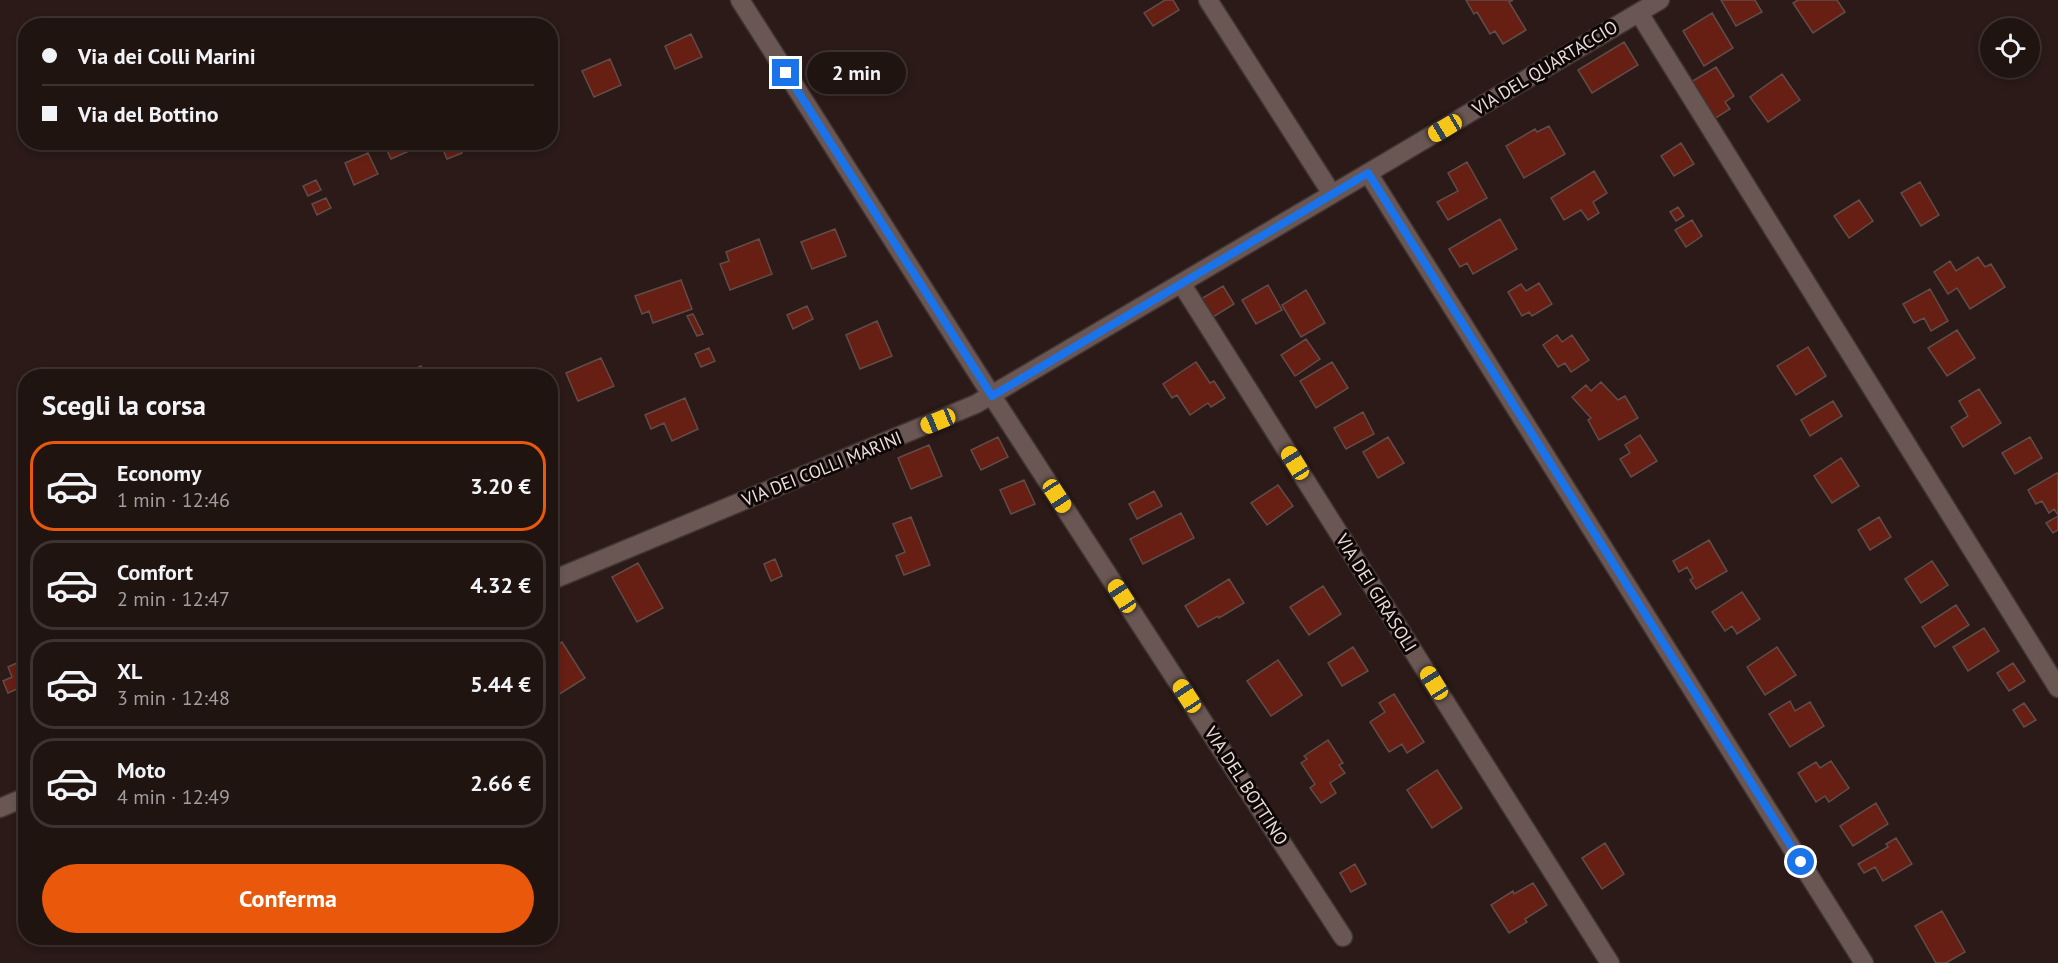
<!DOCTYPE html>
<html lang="it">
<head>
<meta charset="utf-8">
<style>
	body { margin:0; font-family:"PT Sans",sans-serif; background:#281d1a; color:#f1f3f6; height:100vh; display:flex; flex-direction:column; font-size:22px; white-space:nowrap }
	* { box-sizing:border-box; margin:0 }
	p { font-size:20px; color:#a29e9f }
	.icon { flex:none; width:33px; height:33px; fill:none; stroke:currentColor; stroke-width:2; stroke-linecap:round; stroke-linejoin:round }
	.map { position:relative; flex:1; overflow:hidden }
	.details { position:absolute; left:18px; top:369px; width:540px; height:576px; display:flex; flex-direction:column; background:#201411; border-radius:24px; box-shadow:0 3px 9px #0003,0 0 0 2px #3d3331 }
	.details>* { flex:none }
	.top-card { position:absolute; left:18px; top:18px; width:540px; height:132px; border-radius:24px; box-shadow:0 3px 9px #0003,0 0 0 2px #3d3331; display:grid; align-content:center; height:132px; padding:0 24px; background:#201411 }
	.tools { position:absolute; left:1980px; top:18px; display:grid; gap:12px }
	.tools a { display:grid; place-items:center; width:60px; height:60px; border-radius:50%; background:#201411; box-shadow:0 3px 9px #0003,0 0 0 2px #3d3331; font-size:30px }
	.end { position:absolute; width:27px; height:27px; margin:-14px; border:8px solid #1a73e8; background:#fff; box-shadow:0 0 0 3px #fff }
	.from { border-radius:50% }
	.bubble { position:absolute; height:42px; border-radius:21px; background:#201411; box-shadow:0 3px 9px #0003,0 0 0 2px #3d3331; font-size:20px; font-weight:800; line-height:42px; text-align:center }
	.car { position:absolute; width:18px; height:36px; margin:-18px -9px; border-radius:8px; box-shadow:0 0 4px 2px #0007; background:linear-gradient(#f5c518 24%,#345 0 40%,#f5c518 0 76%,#345 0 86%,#f5c518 0) }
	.top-card b { display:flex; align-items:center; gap:21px; height:57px; font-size:22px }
	.top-card b+b { border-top:2px solid #3d3331 }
	.top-card i { width:15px; height:15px; background:#f1f3f6 }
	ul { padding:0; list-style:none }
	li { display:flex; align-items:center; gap:18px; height:90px; margin:0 12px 9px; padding:0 12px; border:3px solid #3d3331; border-radius:24px }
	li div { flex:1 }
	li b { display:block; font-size:22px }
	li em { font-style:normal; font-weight:800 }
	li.selected { border-color:#ea580c }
	li>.icon { width:54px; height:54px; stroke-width:1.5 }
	h2 { padding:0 24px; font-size:27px; line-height:72px }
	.cta { display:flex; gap:12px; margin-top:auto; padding:12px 24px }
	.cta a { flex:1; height:69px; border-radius:36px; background:#ea580c; color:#fff; font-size:24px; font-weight:800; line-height:69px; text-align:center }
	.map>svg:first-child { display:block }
	.building { fill:#671e13; stroke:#604d49; stroke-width:1.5 }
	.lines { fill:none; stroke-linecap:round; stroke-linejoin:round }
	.minor-casing { stroke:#413533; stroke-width:21 }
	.minor { stroke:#6a5753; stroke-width:18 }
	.route { stroke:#1a73e8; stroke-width:8 }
	.labels { text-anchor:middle; stroke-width:6; stroke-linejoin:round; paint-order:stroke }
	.street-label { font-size:18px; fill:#e9dddb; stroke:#0e0706 }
</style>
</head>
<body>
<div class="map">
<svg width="2058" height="963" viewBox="0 0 2058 963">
	<rect width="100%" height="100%" fill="#2b1a17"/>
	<path class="building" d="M1165,0H1173L1179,10L1153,26L1144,13Z
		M1466,0H1513L1509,2L1526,30L1503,44L1495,31L1490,34L1477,12L1474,14Z
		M1721,0H1755L1762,12L1736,26Z
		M1798,0H1837L1845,12L1813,33L1793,3Z
		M1712,13L1733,48L1704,66L1683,31Z
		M691,34L702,57L675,69L665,46Z
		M1624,42L1638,65L1592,93L1578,70Z
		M610,59L621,85L594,97L582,71Z
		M1716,67L1734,96L1725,102L1730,109L1714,119L1691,82Z
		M1782,74L1800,100L1768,122L1750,97Z
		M1549,126L1565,154L1524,178L1506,146L1535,129L1537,132Z
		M383,142H416L418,147L391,159Z
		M440,142H459L462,153L447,159Z
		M1681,143L1694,164L1674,176L1661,156Z
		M368,153L378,174L354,185L345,163Z
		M1467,162L1487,198L1448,220L1437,202L1458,191L1448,173Z
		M1594,171L1607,193L1593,202L1599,213L1588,220L1581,210L1564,220L1551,198Z
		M316,180L321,190L308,196L303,186Z
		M1920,182L1939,215L1921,226L1901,193Z
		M326,198L331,208L317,215L312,204Z
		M1859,200L1873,221L1849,238L1834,216Z
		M1678,207L1684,216L1676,221L1670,212Z
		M1500,219L1517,249L1473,274L1467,263L1460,267L1449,249Z
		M1692,220L1702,236L1686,247L1675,230Z
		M835,229L846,256L812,269L801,242Z
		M759,239L772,274L730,290L720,264L729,261L726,252Z
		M1978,257L1985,267L1991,264L2005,287L1970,309L1957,288L1948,294L1934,272L1950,261L1956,271Z
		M681,280L692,309L653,323L649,311L642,314L635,296Z
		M1539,283L1552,304L1532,316L1529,312L1522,316L1508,292L1521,284L1526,291Z
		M1268,285L1282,310L1256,324L1242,300Z
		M1223,286L1234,304L1213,317L1201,299Z
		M1930,289L1948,321L1931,331L1924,318L1914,323L1903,304Z
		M1306,290L1325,323L1301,337L1282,305Z
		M807,306L813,319L793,329L787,315Z
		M693,314L703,334L697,336L687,316Z
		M877,321L892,356L860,369L846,335Z
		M1957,330L1975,358L1947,376L1928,348Z
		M1557,335L1562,342L1572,335L1589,360L1571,372L1565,363L1558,367L1543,345Z
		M1306,339L1320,359L1295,376L1281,355Z
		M1808,347L1826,376L1796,395L1777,366Z
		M709,348L715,361L701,367L695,354Z
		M601,358L614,386L578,401L566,373Z
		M1196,362L1210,383L1214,381L1225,398L1211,407L1208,403L1190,415L1177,395L1172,398L1163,384Z
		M1332,362L1348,388L1316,408L1300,381Z
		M421,366L426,376H400Z
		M1601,382L1618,400L1625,396L1638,418L1599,440L1588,420L1591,418L1572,397L1586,385L1591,391Z
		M1979,389L2001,423L1963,447L1951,427L1968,416L1959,401Z
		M685,398L698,429L672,441L664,423L651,429L645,415Z
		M1833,401L1842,416L1810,436L1801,420Z
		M1363,412L1374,434L1346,449L1334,428Z
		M1640,435L1657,461L1631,477L1620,459L1630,453L1625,445Z
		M998,437L1008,457L981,470L971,450Z
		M1388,437L1404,463L1378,478L1363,452Z
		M2030,437L2042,458L2015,474L2002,453Z
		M929,445L942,476L911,489L898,458Z
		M1841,458L1859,486L1832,503L1814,476Z
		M2057,473L2058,474V515L2054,509L2049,513L2042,501L2036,504L2028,490Z
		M1024,480L1035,504L1011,514L1000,490Z
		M1278,485L1293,506L1267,525L1251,503Z
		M1154,491L1162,506L1137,519L1129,504Z
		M1181,513L1194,538L1143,564L1130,539Z
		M2058,516V530L2053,533L2046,523Z
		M911,517L930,565L904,575L896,556L905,552L893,524Z
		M1879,517L1891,537L1870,550L1858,530Z
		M1709,540L1727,571L1696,589L1690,580L1693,578L1687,567L1679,572L1673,561Z
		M775,559L782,576L771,581L764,564Z
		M1932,561L1948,585L1921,603L1905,579Z
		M638,563L663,608L637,622L612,577Z
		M1229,579L1244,603L1219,618L1218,616L1198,627L1185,606Z
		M1323,586L1341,614L1309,635L1290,607Z
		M1742,592L1760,619L1737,634L1732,626L1725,631L1712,612Z
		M1956,605L1969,625L1935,647L1922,627Z
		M1984,628L1999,651L1968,671L1953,647Z
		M562,642L585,678L558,695L550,683V650Z
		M1353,647L1368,671L1342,686L1328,663Z
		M1777,647L1796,675L1765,695L1747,667Z
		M1278,660L1302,695L1271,716L1247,681Z
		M19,662L26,676V685L8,693L3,681L12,677L8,667Z
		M2013,663L2025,681L2009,691L1997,673Z
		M1394,694L1424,742L1407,753L1402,744L1389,752L1370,722L1385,712L1379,703Z
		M1790,701L1795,711L1810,702L1824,726L1790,747L1769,714Z
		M2024,703L2036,720L2024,727L2013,710Z
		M1328,740L1343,763L1339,765L1345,773L1330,783L1336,793L1321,803L1310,788L1315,784L1301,763L1307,759L1304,756Z
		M1831,761L1849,788L1829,802L1825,796L1816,802L1798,773L1816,762L1820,768Z
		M1437,770L1462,808L1432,828L1407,790Z
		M1876,803L1888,824L1853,846L1840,826Z
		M1896,838L1912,864L1883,881L1875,867L1864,873L1858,864L1888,847L1886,844Z
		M1605,843L1624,874L1602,889L1582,858Z
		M1355,864L1366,884L1351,892L1340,873Z
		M1533,883L1547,905L1525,919L1527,922L1509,933L1491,905L1513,891L1514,894Z
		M1942,911L1965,952L1946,963H1936L1915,926Z"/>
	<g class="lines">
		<defs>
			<path id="minor" d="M740,0L992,396L1343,937
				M1208,0L1332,194
				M1639,13L2058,688
				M1368,173L1660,0
				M1181,283L1610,963
				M550,581L976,404L1368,173L1864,963
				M0,808L26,797"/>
		</defs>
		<use href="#minor" class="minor-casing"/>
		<use href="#minor" class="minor"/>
	</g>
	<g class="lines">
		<path class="route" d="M786,73L992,396L1368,173L1801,862"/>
	</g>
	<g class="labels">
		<g class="street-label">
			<text transform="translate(1545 68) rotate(-31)" y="6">VIA DEL QUARTACCIO</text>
			<text transform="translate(822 469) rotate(-22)" y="6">VIA DEI COLLI MARINI</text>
			<text transform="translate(1376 593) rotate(58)" y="6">VIA DEI GIRASOLI</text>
			<text transform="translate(1246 786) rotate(57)" y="6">VIA DEL BOTTINO</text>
		</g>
	</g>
</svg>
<div class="tools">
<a><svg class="icon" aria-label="locate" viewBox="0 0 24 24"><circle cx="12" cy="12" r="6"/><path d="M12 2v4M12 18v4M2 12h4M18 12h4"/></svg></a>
</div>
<i class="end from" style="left:1801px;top:862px"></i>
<i class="end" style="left:786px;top:73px"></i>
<div class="bubble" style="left:807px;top:52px;width:99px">2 min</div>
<i class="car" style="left:1445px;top:128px;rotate:239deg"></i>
<i class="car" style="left:938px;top:421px;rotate:248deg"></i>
<i class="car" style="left:1295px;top:463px;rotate:328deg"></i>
<i class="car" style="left:1057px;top:496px;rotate:147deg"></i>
<i class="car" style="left:1122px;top:596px;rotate:327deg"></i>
<i class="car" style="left:1434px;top:683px;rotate:328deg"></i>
<i class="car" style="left:1187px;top:696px;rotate:327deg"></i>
<div class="top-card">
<b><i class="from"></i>Via dei Colli Marini</b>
<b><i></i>Via del Bottino</b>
</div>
<section class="details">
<h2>Scegli la corsa</h2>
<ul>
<li class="selected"><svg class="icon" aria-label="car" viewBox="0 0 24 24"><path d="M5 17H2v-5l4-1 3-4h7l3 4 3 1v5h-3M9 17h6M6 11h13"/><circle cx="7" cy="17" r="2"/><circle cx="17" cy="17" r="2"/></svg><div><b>Economy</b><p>1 min · 12:46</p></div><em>3.20 €</em></li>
<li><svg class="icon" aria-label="car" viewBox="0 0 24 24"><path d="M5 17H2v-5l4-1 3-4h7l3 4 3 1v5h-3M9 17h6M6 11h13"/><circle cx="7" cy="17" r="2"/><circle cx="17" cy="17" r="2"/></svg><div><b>Comfort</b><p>2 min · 12:47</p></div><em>4.32 €</em></li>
<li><svg class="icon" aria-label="car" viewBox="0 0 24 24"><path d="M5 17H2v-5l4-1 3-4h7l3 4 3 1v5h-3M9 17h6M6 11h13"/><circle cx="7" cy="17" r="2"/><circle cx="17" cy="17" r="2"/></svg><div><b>XL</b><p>3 min · 12:48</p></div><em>5.44 €</em></li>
<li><svg class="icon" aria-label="car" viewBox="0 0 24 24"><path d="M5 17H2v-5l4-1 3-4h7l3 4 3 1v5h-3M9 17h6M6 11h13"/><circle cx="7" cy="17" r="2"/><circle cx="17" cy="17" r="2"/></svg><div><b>Moto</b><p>4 min · 12:49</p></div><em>2.66 €</em></li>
</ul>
<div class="cta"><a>Conferma</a></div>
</section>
</div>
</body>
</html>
